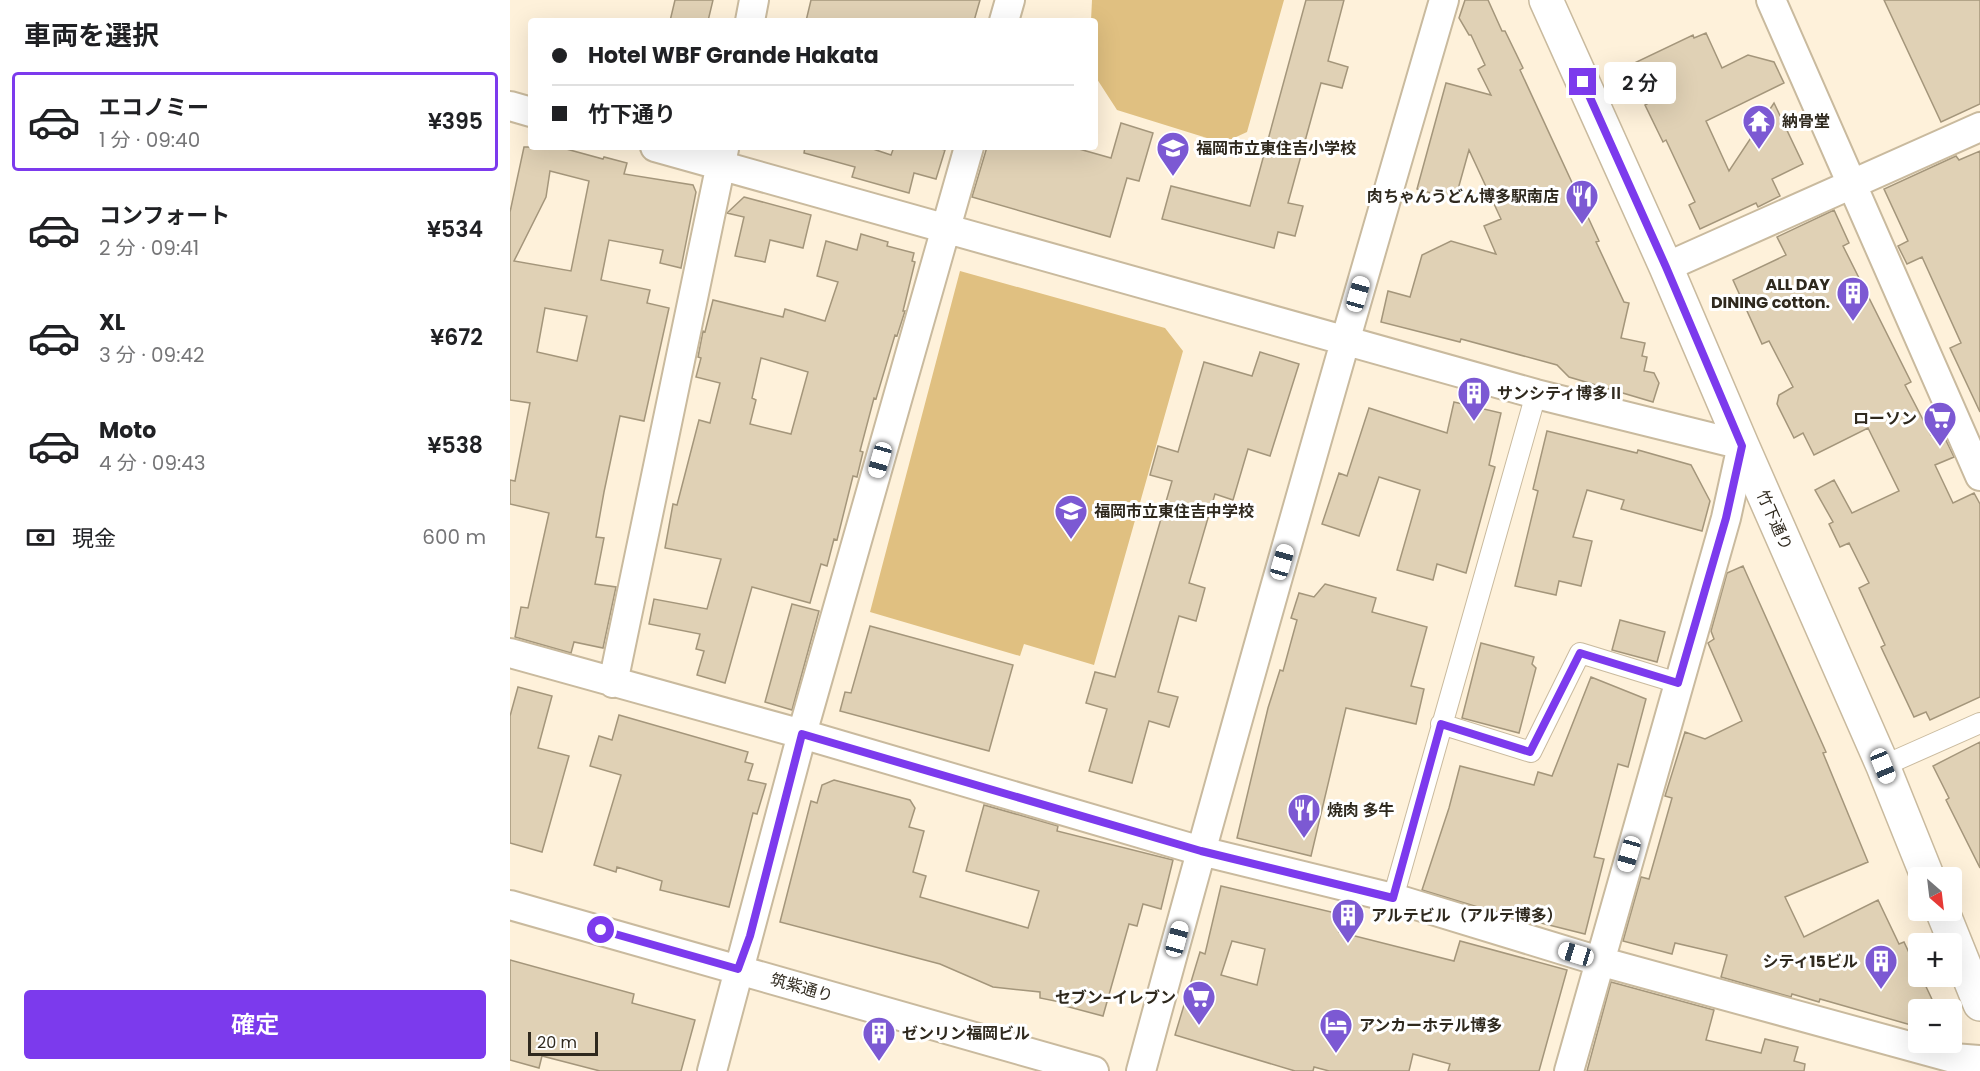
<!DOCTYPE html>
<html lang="ja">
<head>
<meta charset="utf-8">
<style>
	body { margin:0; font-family:Poppins,"Noto Sans JP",sans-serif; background:#f6f6f6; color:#202124; height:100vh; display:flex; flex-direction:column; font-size:22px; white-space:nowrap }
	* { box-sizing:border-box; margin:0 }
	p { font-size:20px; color:#757577 }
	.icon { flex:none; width:33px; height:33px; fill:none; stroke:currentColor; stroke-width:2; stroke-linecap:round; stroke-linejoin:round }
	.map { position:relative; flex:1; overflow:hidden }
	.side { display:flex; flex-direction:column; background:#fff; width:510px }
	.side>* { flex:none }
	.guide { position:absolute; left:18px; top:18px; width:570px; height:132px; border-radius:6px; box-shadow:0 6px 24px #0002; display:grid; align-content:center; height:132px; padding:0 24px; background:#fff }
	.needle { width:39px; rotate:152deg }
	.tools { position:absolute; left:1398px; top:867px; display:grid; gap:12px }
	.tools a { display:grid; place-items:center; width:54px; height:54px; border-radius:6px; background:#fff; box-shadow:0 6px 24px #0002; font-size:30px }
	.scale { position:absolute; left:18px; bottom:15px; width:70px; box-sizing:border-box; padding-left:6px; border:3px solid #2f291e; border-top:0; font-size:16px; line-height:21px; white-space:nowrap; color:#2f291e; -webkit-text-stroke:4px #fff; paint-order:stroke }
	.end { position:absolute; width:27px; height:27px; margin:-14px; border:8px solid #7c3aed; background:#fff; box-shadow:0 0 0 3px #fff }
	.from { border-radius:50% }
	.bubble { position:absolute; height:42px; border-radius:6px; background:#fff; box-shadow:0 6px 24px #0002; font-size:20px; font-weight:600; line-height:42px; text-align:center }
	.car { position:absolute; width:18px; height:36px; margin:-18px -9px; border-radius:8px; box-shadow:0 0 4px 2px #0007; background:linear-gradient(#fff 24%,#345 0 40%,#fff 0 76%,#345 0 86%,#fff 0) }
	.guide b { display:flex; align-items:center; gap:21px; height:57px; font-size:22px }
	.guide b+b { border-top:2px solid #e0e0e0 }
	.guide i { width:15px; height:15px; background:#202124 }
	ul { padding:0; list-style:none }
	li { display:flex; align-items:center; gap:18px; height:99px; margin:0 12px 9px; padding:0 12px; border:3px solid transparent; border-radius:6px }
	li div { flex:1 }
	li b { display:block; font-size:22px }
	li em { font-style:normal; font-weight:600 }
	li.current { border-color:#7c3aed }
	li>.icon { width:54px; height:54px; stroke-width:1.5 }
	h2 { padding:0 24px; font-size:27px; line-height:72px }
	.pay { display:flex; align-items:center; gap:15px; height:66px; padding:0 24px; font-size:22px }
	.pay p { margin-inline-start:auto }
	.action { display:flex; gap:12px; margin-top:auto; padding:12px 24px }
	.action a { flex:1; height:69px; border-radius:6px; background:#7c3aed; color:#fff; font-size:24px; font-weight:600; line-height:69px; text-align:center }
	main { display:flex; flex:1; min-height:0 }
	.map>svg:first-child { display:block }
	.green { fill:#e0c081 }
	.building { fill:#e0d1b5; stroke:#a4967b; stroke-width:1.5; fill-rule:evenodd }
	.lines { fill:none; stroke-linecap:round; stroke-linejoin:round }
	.street-casing { stroke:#c9ba9e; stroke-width:22 }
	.secondary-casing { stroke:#c9ba9e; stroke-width:32 }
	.highway-casing { stroke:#c9ba9e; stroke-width:36 }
	.street { stroke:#fff; stroke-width:20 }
	.secondary { stroke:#fff; stroke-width:28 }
	.highway { stroke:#fff; stroke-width:33 }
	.route { stroke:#7c3aed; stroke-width:8 }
	.labels { text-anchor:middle; stroke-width:6; stroke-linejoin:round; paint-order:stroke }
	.poi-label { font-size:16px; font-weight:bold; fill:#2f291e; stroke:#fff; text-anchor:start }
	.street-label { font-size:16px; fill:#2f291e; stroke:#fff }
</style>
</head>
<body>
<main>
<section class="side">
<h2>車両を選択</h2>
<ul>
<li class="current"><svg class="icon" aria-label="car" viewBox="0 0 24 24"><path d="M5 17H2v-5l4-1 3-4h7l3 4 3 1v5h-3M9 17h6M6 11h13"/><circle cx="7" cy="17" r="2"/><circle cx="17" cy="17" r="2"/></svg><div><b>エコノミー</b><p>1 分 · 09:40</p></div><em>¥395</em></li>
<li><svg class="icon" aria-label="car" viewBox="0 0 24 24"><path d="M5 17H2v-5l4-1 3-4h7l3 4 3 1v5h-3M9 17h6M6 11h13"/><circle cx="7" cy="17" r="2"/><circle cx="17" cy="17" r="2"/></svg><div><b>コンフォート</b><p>2 分 · 09:41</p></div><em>¥534</em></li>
<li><svg class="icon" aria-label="car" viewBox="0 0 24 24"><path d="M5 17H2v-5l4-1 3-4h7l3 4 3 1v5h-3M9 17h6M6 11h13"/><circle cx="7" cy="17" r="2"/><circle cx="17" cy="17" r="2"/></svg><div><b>XL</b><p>3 分 · 09:42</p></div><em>¥672</em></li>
<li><svg class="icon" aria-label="car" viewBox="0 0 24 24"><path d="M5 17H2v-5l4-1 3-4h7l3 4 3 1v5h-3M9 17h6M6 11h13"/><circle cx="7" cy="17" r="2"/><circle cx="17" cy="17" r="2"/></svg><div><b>Moto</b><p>4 分 · 09:43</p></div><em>¥538</em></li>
</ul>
<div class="pay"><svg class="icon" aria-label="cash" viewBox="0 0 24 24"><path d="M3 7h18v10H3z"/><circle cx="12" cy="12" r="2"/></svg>現金<p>600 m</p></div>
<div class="action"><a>確定</a></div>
</section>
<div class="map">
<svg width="1470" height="1071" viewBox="0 0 1470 1071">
	<rect width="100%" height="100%" fill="#fef1da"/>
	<path class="green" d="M582,0H774L737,132L713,143L607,110L585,76V21H581Z
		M450,271L655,328L673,351L584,665L514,644L510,656L360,612Z"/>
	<path class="building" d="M165,0H203L198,21H160Z
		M301,0H470L464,21H296Z
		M796,0H834L818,61L838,67L832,88L811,83L778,203L793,206L785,236L768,232L764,248L652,219L661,186L740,206Z
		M955,0H978L992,31H995L1013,68L1010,70L1089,241L1086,242L1114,302L1119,303L1111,338L1135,343L1132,356L1137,357L1134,371L1144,373L1149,383L1143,402L1059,377L1047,365L951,339L950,342L871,322L878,291L900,297L912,255L941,241L986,254L974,226L991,219L959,150L945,200L907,189L936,83L981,95L968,69L975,65L961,35H959L949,18Z
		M1374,0H1470V104L1431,122Z
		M1196,33L1212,68L1238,55L1264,62L1274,83L1196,121L1219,171L1264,103L1293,164L1262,179L1270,196L1248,207L1246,203L1190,229L1179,205L1185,202L1156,140L1153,142L1135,105L1137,104L1118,66L1183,35L1184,38Z
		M611,123L643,133L629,181L617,178L600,237L462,197L477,147H562L601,158Z
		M14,147H49L93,159L94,157L117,163L114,174L183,185L186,192L171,268L150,263L153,250L99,240L91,280L140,290L137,303L159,308L134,421L110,416L94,492L86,537L94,538L85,584L106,587L93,648L64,642L61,653L5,637L11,607L18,608L39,513L0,504V480L5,481L20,403L0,400V212ZM40,171L79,181L61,271L4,261L36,197ZM35,308L77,316L67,361L27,352Z
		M295,147H357L381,155L384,147H424L435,150L426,179L404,173L399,193L342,177L345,167L294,153Z
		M1470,151V412L1440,348L1451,343L1412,257L1397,264L1388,246L1398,241L1374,189L1446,156L1449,160Z
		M234,197L301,215L293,248L260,240L255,262L225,256L234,217L217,213Z
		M1324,210L1339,243L1333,246L1401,382L1395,385L1421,435L1431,430L1444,457L1425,465L1443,503L1464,493L1470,504V697L1420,720L1416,712L1404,717L1371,647L1375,645L1349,588L1359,583L1339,543L1330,547L1319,524L1323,522L1305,490L1324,480L1342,513L1389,491L1358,428L1304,455L1293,433L1284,438L1267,404L1269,395L1283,387L1259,341L1252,344L1223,280L1276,255L1267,237Z
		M351,234L378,242L377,246L404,253L402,261L405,262L393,311H395L387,336L385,335L366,399L364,398L350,451L353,452L347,477L343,476L327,540L324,539L317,566L311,564L300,603L242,587L215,683L187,675L194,651L186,649L190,634L139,624L144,599L197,609L211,559L155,548L163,504L167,505L189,420L200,423L210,383L186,377L191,358L188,357L193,331L195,332L203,300L273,317L275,309L315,321L328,282L307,276L316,241L347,250ZM251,358L298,372L281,434L240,424L246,400L242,398Z
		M750,352L789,364L760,456L738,449L723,500L705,494L679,583L695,588L686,621L669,616L648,692L668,697L659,727L639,721L622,783L579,771L597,709L576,703L585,672L605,677L662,481L640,475L648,446L668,452L694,362L742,376Z
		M944,402L991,413L979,465L985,467L956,573L927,564L923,580L887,570L910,490L869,477L849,536L812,524L829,473L837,476L859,408L937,433Z
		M1037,431L1127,453L1128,450L1181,465L1200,501L1192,531L1111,509L1114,500L1077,490L1063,537L1082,541L1071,586L1049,581L1046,595L1005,586L1028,491L1023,489Z
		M1233,566L1316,752L1313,753L1358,862L1275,897L1294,937L1368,900L1389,944L1394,942L1408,972V976H1411L1427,1010H1408V1027L1310,999L1309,1002L1282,994L1281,997L1211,977L1217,955L1165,943L1162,954L1113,941L1131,877L1139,879L1162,798L1155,796L1175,732L1195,739L1232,721L1198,643L1204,639L1201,631L1217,573Z
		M815,584L866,598L862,612L917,627L901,686L914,689L906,724L836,708L801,856L727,838L758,708L770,670L773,671L787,620L781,618L789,593L804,597Z
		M282,604L309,611L282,710L255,702Z
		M1110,620L1155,632L1147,662L1102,650Z
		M360,626L503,665L479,751L330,711L335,692L341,693Z
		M971,643L1024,657L1022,664L1026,668L1009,733L952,718Z
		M1081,677L1136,699L1118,767L1108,764L1084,857L1094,859L1075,934L971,908L912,890L939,808L950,766L1024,785L1028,772L1042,776Z
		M8,687L42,696L28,748L59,756L32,852L0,843V716Z
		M109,715L238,752L235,762L243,764L238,780L256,784L247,814L243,813L219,907L150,890L152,881L107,867L106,872L84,865L111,775L80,766L89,736L102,740Z
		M1470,742V868L1436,800L1439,798L1423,766Z
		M324,780L400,800L405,808L399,827L414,831L403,872L416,876L410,897L518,928L529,891L456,871L474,805L548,826L547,831L663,860L651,909L633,904L627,926L619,924L593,1016L555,1006V1003L530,998V992L483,987L430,964L270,922L301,801L307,803L312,785Z
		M711,886L834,915L829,932L944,961L950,941L1057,970L1029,1071H938L940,1064L903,1054L899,1071H819L804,1067L803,1071H785L665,1035L690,952L695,954ZM722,941L755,949L747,985L711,975Z
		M0,960L124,994L122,1003L185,1020L171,1071H90L32,1056L29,1068L0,1060Z
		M1101,982L1204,1010L1196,1040L1251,1053L1255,1039L1288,1047L1284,1061L1295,1064L1294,1071H1077Z"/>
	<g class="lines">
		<defs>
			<path id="street" d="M931,724L1021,752L1070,653L1168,683
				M1373,766L1470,723
				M883,898L1026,394"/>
			<path id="secondary" d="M1261,0L1470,476
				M240,21L244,0
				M494,21L500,0
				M0,106L21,112
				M145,147L1026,394L1232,445L1216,518L1059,1071
				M1156,267L1470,127
				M0,653L292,734L691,851L883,898L1089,961L1443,1058L1470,1060
				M103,683L214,149
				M0,905L584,1071
				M202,1071L292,734L459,147
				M631,1071C728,713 830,356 934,0"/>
			<path id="highway" d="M1036,0L1156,267L1232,445L1373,766L1418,878
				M1432,910L1470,1004"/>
		</defs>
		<use href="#street" class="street-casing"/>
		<use href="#secondary" class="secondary-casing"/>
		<use href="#highway" class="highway-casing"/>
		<use href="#street" class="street"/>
		<use href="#secondary" class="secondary"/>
		<use href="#highway" class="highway"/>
	</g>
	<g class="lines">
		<path class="route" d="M91,930L228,969L240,936L292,734L691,851L883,898L931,724L1020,752L1070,653L1168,683L1216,518L1232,446L1156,267L1073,82"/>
	</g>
	<defs>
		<symbol id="temple-pin" viewBox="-11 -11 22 30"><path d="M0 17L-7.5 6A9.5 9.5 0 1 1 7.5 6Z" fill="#7c59d3" stroke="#fff"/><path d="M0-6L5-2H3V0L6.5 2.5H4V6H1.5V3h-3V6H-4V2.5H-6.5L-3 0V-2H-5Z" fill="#fff"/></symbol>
		<symbol id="school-pin" viewBox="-11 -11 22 30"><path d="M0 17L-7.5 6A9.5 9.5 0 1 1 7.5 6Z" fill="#7c59d3" stroke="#fff"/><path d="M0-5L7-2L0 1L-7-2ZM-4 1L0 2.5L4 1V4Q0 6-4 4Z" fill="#fff"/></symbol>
		<symbol id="restaurant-pin" viewBox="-11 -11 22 30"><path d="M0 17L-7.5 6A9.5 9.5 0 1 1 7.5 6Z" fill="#7c59d3" stroke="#fff"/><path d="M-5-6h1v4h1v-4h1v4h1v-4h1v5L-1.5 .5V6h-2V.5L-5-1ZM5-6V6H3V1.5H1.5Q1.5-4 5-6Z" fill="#fff"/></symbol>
		<symbol id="building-pin" viewBox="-11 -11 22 30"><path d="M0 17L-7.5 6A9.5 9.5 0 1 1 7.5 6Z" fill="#7c59d3" stroke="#fff"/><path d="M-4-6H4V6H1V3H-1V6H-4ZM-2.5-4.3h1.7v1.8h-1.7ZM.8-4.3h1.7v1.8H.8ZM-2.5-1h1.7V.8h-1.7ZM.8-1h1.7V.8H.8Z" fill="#fff"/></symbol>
		<symbol id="supermarket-pin" viewBox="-11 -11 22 30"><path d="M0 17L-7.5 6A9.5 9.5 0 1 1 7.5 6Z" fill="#7c59d3" stroke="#fff"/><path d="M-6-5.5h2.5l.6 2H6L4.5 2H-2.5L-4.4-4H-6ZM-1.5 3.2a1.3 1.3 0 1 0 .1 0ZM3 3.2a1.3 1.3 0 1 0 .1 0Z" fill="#fff"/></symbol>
		<symbol id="hotel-pin" viewBox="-11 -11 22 30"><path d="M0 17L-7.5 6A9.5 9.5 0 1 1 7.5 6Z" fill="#7c59d3" stroke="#fff"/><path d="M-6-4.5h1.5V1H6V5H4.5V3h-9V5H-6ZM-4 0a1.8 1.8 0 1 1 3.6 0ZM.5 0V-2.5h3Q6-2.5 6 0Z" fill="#fff"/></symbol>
	</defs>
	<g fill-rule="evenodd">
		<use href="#temple-pin" x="1230" y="102" width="38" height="52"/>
		<use href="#school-pin" x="644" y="129" width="38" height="52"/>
		<use href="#restaurant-pin" x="1053" y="177" width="38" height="52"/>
		<use href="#building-pin" x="1324" y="274" width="38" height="52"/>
		<use href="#building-pin" x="945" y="374" width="38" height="52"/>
		<use href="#supermarket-pin" x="1411" y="399" width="38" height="52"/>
		<use href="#school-pin" x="542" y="492" width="38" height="52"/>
		<use href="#restaurant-pin" x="775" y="791" width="38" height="52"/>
		<use href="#building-pin" x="819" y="896" width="38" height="52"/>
		<use href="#building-pin" x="1352" y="942" width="38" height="52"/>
		<use href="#supermarket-pin" x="670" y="978" width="38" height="52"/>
		<use href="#hotel-pin" x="807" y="1006" width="38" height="52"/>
		<use href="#building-pin" x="350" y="1014" width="38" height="52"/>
	</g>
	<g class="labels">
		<g class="poi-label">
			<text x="1272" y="127">納骨堂</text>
			<text x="686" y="154">福岡市立東住吉小学校</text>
			<text x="1049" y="202" text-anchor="end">肉ちゃんうどん博多駅南店</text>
			<text x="1320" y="290" text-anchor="end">ALL DAY<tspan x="1320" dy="18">DINING cotton.</tspan></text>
			<text x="987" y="399">サンシティ博多Ⅱ</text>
			<text x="1407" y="424" text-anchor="end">ローソン</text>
			<text x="584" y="517">福岡市立東住吉中学校</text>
			<text x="817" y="816">焼肉 多牛</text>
			<text x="861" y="921">アルテビル（アルテ博多）</text>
			<text x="1348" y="967" text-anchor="end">シティ15ビル</text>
			<text x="666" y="1003" text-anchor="end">セブン-イレブン</text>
			<text x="849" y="1031">アンカーホテル博多</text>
			<text x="392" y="1039">ゼンリン福岡ビル</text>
		</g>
		<g class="street-label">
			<text transform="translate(1265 520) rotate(66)" y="6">竹下通り</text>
			<text transform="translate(292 987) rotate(16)" y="6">筑紫通り</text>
		</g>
	</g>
</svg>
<div class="tools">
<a><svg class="needle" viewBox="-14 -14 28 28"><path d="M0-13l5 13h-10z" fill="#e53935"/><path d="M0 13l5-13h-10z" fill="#757577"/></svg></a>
<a>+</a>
<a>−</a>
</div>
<div class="scale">20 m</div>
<i class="end from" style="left:91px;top:930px"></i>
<i class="end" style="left:1073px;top:82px"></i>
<div class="bubble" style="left:1094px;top:62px;width:72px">2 分</div>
<i class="car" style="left:848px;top:294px;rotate:16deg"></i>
<i class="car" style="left:370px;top:460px;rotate:196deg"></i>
<i class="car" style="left:772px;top:562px;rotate:16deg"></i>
<i class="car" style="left:1373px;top:766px;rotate:158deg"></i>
<i class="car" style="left:1119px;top:854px;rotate:196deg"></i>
<i class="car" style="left:667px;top:939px;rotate:15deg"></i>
<i class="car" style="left:1066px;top:954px;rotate:287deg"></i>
<div class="guide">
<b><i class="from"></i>Hotel WBF Grande Hakata</b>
<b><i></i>竹下通り</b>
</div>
</div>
</main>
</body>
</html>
